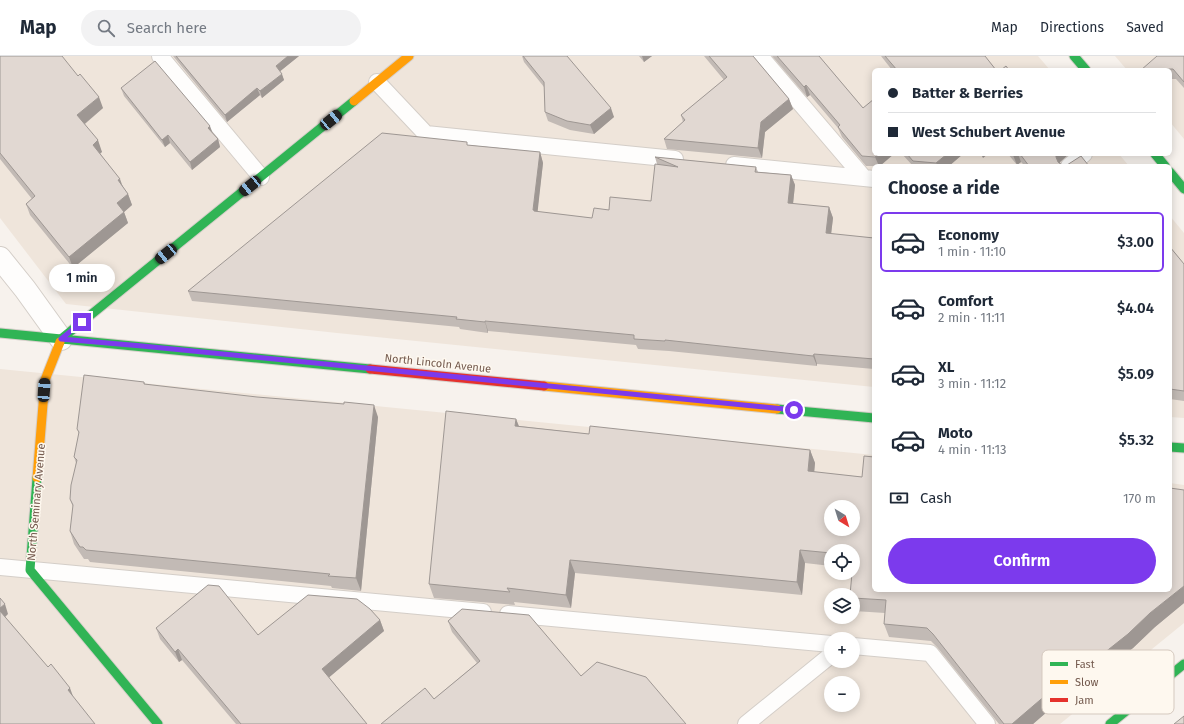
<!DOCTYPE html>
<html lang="en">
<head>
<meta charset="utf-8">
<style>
	body { margin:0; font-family:"Fira Sans",sans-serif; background:#f2f2f3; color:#1f2937; height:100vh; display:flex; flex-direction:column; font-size:15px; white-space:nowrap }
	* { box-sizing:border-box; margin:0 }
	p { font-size:13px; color:#747a83 }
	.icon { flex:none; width:22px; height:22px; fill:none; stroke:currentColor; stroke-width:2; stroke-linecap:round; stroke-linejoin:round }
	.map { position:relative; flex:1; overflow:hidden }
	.details { position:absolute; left:872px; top:108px; width:300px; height:428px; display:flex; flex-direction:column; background:#fff; border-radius:6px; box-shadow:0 2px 10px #0003 }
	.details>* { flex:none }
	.banner { position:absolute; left:872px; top:12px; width:300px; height:88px; border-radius:6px; box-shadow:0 2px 10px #0003; display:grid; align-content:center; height:88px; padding:0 16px; background:#fff }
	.needle { width:26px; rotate:142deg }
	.tools { position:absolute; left:824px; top:444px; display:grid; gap:8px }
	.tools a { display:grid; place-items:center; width:36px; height:36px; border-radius:50%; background:#fff; box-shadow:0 2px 10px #0003; font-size:20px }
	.end { position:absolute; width:18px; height:18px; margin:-9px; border:5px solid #7c3aed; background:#fff; box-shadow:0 0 0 2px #fff }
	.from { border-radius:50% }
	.bubble { position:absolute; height:28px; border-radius:14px; background:#fff; box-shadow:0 2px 10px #0003; font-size:13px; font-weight:600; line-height:28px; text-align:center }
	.car { position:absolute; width:12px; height:24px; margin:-12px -6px; border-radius:5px; box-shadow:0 0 3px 1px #0007; background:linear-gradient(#222 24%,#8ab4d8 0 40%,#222 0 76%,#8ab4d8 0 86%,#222 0) }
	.banner b { display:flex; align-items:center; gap:14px; height:38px; font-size:15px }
	.banner b+b { border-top:1px solid #e0e1e3 }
	.banner i { width:10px; height:10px; background:#1f2937 }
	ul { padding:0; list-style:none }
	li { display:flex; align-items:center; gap:12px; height:60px; margin:0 8px 6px; padding:0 8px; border:2px solid transparent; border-radius:6px }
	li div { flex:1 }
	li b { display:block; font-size:15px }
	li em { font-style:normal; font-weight:600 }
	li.active { border-color:#7c3aed }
	li>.icon { width:36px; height:36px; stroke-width:1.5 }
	h2 { padding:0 16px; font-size:18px; line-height:48px }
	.pay { display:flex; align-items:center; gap:10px; height:44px; padding:0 16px; font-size:15px }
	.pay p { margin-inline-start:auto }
	.action { display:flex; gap:8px; margin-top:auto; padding:8px 16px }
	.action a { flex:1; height:46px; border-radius:24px; background:#7c3aed; color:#fff; font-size:16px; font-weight:600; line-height:46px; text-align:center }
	header { display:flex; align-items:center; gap:24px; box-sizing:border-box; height:56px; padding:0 20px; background:#fff; border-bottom:1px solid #e0e1e3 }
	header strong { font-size:19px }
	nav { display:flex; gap:22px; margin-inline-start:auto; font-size:14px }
	.search { width:280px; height:36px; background:#f2f2f3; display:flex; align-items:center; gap:10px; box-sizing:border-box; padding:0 14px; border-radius:22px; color:#747a83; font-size:15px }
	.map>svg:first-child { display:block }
	.residential { fill:#efe5db; fill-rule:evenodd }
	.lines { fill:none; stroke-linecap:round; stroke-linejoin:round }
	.lane-casing { stroke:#d4cec8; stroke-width:18 }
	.street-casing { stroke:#d4cec8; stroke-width:24 }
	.fast-casing { stroke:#d6cfca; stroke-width:11 }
	.slow-casing { stroke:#d6cfca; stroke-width:11 }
	.jam-casing { stroke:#d6cfca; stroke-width:11 }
	.lane { stroke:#fefdfc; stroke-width:16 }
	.street { stroke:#fefdfc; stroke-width:22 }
	.fast { stroke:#30b455; stroke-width:9 }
	.slow { stroke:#ff9f0a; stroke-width:9 }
	.jam { stroke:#e5322d; stroke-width:9 }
	.wall { fill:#c2bab5 }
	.shaded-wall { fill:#9e9793 }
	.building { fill:#e1d8d2; stroke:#9e9793; fill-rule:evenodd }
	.route { stroke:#7c3aed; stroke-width:5 }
	.labels { text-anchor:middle; stroke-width:3; stroke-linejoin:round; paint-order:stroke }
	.street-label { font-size:11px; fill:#745a4e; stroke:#fef8ef }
	.key { fill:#fef8ef; stroke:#d5c9bf; stroke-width:1 }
	.key-label { font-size:11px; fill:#745a4e }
</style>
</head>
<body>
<header>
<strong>Map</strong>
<div class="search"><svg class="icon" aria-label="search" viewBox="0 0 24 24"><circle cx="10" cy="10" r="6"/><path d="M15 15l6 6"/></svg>Search here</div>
<nav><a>Map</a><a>Directions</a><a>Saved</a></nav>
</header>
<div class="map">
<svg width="1184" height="668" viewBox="0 0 1184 668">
	<rect width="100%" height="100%" fill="#f7f2ed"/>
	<path class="residential" d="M0,0H1038L1050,14H874V98H1119L1129,110H874V331L337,277L66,248L0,162Z
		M1115,0H1184V83L1170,66V14H1127Z
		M1170,160L1184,177V362L1170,361Z
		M0,313L874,399V534H1170V427L1184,429V567L1060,668H0ZM831,451H853V473H831ZM831,495H853V517H831ZM831,539H853V561H831ZM831,583H853V605H831ZM831,627H853V649H831Z"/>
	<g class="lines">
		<defs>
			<path id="lane" d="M160,0L261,121
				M760,0L864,122
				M377,26L426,78L675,103
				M734,109L874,123
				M1069,110L1084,98
				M0,511L483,556
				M508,558L831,588
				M853,590L930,597L987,668
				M746,668L831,599"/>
			<path id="street" d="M0,202L25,233L61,283"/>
			<path id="fast" d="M1074,0L1086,14
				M1155,98L1165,110
				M1170,116L1184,133
				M0,277L370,313
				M60,286L61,283L354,45
				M777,353L874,362
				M1170,391L1184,392
				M37,422L30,514L158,668
				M1110,668L1184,608"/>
			<path id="slow" d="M354,45L409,0
				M544,330L777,353
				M37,422L45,324L60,286"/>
			<path id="jam" d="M370,313L544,330"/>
		</defs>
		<use href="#lane" class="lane-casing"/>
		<use href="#street" class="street-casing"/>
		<use href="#fast" class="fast-casing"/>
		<use href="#slow" class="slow-casing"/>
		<use href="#jam" class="jam-casing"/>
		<use href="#lane" class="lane"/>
		<use href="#street" class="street"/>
		<use href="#fast" class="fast"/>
		<use href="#slow" class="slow"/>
		<use href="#jam" class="jam"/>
	</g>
	<path class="wall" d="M0,0L103,52L85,68L102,96L100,97L128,138L132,149L124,156L128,167L73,212L30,159L26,148L32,143L0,103Z
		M173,0H299L280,15L284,24L262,42L260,39L227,66Z
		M522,0H567L614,61L594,78L570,74L548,65L545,56L544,31L524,6Z
		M639,0H652L644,6Z
		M704,0H753L789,43L793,53L765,76L762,102L667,93L664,83L683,66L681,59L724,24Z
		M772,0H819L863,52L880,110H866L842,81L838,72L810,39L807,41Z
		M881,0H985L996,14H892Z
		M1184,0V32L1176,23H1170V14H1141Z
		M121,32L213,77L218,83L220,91L192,114L170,87L165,91L124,40Z
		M468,89L540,96L543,107L537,156L592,162L609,154L651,145L657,108L655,101L756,111L758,116L791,119L795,129L793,148L829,151L833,162L831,178L874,182V313L817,308V310L669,295L638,293L636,289L488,275V277L460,273L459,271L192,245L188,235Z
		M902,98H963L949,110H913Z
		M1008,98H1069L1060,106V107L1062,109L1089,110H1025L1021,106L1017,109Z
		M1170,191L1184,208V345L1170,343Z
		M144,326L145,328L378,361L361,535L332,532L331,530L90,506L88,503H84L74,488L70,475L73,451L70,443L76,407L74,401L79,378L77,373Z
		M516,363L519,370L589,378L810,394L815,407L814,416L862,421L1184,434V547L1155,571L1133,592L1104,615L1100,610L1033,668H999L937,591L931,585L889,581L884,568L885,557L854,555L853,551V495H831V510L805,507L802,539L575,517L571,552L514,546L515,549L434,542L429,528Z
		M380,564L384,575L329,621L367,668H236L182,604L179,606L160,583L156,572L258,579Z
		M448,565L581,620L434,643L477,607L452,576Z"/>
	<path class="shaded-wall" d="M288,0H299L278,17L276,10Z
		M642,0H652L644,6Z
		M282,18L284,24L262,42L260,35Z
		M806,29L810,39L807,41L804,31Z
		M257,32L260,39L227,66L225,59Z
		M99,41L103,52L82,70L77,59Z
		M789,43L793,53L765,76L762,102L758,92L761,66Z
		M611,52L614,61L594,78L590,69Z
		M210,70L213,78L208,72Z
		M168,79L170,87L165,91L162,84Z
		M218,83L220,91L192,114L190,106Z
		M98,84L102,96L97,100L93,89Z
		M540,96L543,107L537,161L533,154Z
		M878,98H894L880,110H879L875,101Z
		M947,98H963L949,110H938L936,107Z
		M981,98H988L983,102Z
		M1014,98H1018L1021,106L1017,109L1013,99Z
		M1056,98H1069L1060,106V110L1056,101Z
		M791,119L795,129L792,157L788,147Z
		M120,123L124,134L118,124Z
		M128,138L132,149L123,157L124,156L128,167L73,212L69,201L117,147Z
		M829,151L833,162L830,187L826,177Z
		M485,265L488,275V277L485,266Z
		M814,298L817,308V310L813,300Z
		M374,349L378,361L361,535L356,522Z
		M516,363L521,376L515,370Z
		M810,394L815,407L813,429L808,415Z
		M800,494L805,507L802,539L797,526Z
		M570,504L575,517L571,552L566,539Z
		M1184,530V547L1155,571L1133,592L1104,615L1099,601L1150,557Z
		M5,548L8,558L2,564L0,558V552Z
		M380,564L384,575L326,624L322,613Z
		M178,593L182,604L179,606L175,596Z
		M1095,597L1100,610L1033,668H1012Z
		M70,632L74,643L68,634Z"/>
	<path class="building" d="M0,0H62L78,20L80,18L99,41L77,59L98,84L93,89L120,123L118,124L128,138L117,147L124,156L69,201L26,148L35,140L0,97Z
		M176,0H288L276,10L282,18L260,35L257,32L225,59Z
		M523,0H567L611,52L590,69L567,65L545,56L544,26Z
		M709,0H753L789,43L761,66L758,92L664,83L685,64L681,59L727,21Z
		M777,0H819L863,52L874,43V98H878L875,101L862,100L838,71L840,69L806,29L804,31Z
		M885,0H985L996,14H897Z
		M1157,0H1184V26L1173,13L1141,14Z
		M155,5L210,70L208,72L218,83L190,106L168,79L162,84L121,32Z
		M1006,10L1009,14H1001Z
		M382,77L467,86V89L540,96L533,154H534V155L592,162L594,152L609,154L610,141L651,145L655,108L678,111L655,101L756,111L755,116L791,119L788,147L829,151L826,177L874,182V303L814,298L813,300L665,284V285L634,283V279L485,265V266L456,263L457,261L188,235Z
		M907,98H947L936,107L913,105Z
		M1020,98H1056V101L1058,106L1062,109H1067L1081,100L1089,110H1029Z
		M1170,191L1184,208V335L1170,333Z
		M84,319L144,326V328L257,341L344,348V346L374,349L356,522L328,520L330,518L86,494L83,491H80L70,475L73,449L70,443L71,429L77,404L74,401L79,376L77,373Z
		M446,355L516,363L515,370L589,378L590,370L810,394L808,415L862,421L864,400L874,401V534H1170V432L1184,434V530L1150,557L1128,578L1099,601L1095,597L1012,668H1004L933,578L927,572L884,568L886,544L853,542V539H850L852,517H853L854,500H853V495H831V497L800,494L797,526L570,504L566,539L507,532L510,536L429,528ZM831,451H853V473H831Z
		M208,529L219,530L258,579L308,539L357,543L370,553L380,564L322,613L367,668H241L178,593L175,596L156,572Z
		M0,542L5,548L0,552Z
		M462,553L529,559L581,620L597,606L646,621L686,668H381L425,632L434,643L480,605L448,565Z
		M0,555L48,611L51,608L70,632L68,634L95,668H0Z
		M1184,660V668H1174Z"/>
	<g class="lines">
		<path class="route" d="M82,266L61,283L142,290L794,354"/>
	</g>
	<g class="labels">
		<g class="street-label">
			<text transform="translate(438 307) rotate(6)" y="4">North Lincoln Avenue</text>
			<text transform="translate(36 446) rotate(-85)" y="4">North Seminary Avenue</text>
		</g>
	</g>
	<rect x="1042" y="594" width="132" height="64" rx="6" class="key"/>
	<rect x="1050" y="606" width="18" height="4" fill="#30b455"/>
	<rect x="1050" y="624" width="18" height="4" fill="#ff9f0a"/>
	<rect x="1050" y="642" width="18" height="4" fill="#e5322d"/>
	<g class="key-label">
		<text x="1075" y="612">Fast</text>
		<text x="1075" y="630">Slow</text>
		<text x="1075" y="648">Jam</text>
	</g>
</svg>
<div class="tools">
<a><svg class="needle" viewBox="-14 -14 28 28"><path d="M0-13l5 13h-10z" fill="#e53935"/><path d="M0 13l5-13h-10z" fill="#747a83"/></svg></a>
<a><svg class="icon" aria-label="locate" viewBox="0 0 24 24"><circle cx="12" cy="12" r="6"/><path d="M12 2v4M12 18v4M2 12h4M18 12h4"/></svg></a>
<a><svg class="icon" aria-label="layers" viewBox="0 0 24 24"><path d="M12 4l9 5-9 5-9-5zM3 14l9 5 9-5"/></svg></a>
<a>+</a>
<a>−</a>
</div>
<i class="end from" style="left:794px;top:354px"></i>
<i class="end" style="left:82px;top:266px"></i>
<div class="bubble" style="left:49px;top:208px;width:66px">1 min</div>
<i class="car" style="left:331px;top:64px;rotate:51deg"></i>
<i class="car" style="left:250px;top:130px;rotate:231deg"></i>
<i class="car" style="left:166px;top:198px;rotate:231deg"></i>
<i class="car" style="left:44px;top:334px;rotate:4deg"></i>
<div class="banner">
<b><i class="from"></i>Batter &amp; Berries</b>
<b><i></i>West Schubert Avenue</b>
</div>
<section class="details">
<h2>Choose a ride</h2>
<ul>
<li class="active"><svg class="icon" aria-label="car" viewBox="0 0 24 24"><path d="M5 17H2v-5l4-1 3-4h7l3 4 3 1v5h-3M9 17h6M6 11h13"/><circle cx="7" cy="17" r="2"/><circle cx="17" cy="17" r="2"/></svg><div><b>Economy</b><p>1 min · 11:10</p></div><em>$3.00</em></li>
<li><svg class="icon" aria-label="car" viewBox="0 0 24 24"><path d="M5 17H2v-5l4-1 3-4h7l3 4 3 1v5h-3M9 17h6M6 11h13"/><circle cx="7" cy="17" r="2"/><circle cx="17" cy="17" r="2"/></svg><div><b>Comfort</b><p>2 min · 11:11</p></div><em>$4.04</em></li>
<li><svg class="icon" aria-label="car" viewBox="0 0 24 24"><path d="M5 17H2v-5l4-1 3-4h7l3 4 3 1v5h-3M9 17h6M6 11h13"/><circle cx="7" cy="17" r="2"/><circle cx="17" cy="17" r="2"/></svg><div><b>XL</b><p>3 min · 11:12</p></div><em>$5.09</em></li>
<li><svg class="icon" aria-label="car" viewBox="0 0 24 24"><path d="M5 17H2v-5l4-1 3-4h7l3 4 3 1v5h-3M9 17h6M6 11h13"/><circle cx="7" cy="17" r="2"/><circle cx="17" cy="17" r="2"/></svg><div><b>Moto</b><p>4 min · 11:13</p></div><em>$5.32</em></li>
</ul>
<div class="pay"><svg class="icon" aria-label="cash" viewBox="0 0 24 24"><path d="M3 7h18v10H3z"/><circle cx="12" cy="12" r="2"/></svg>Cash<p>170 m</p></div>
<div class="action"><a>Confirm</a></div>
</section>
</div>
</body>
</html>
